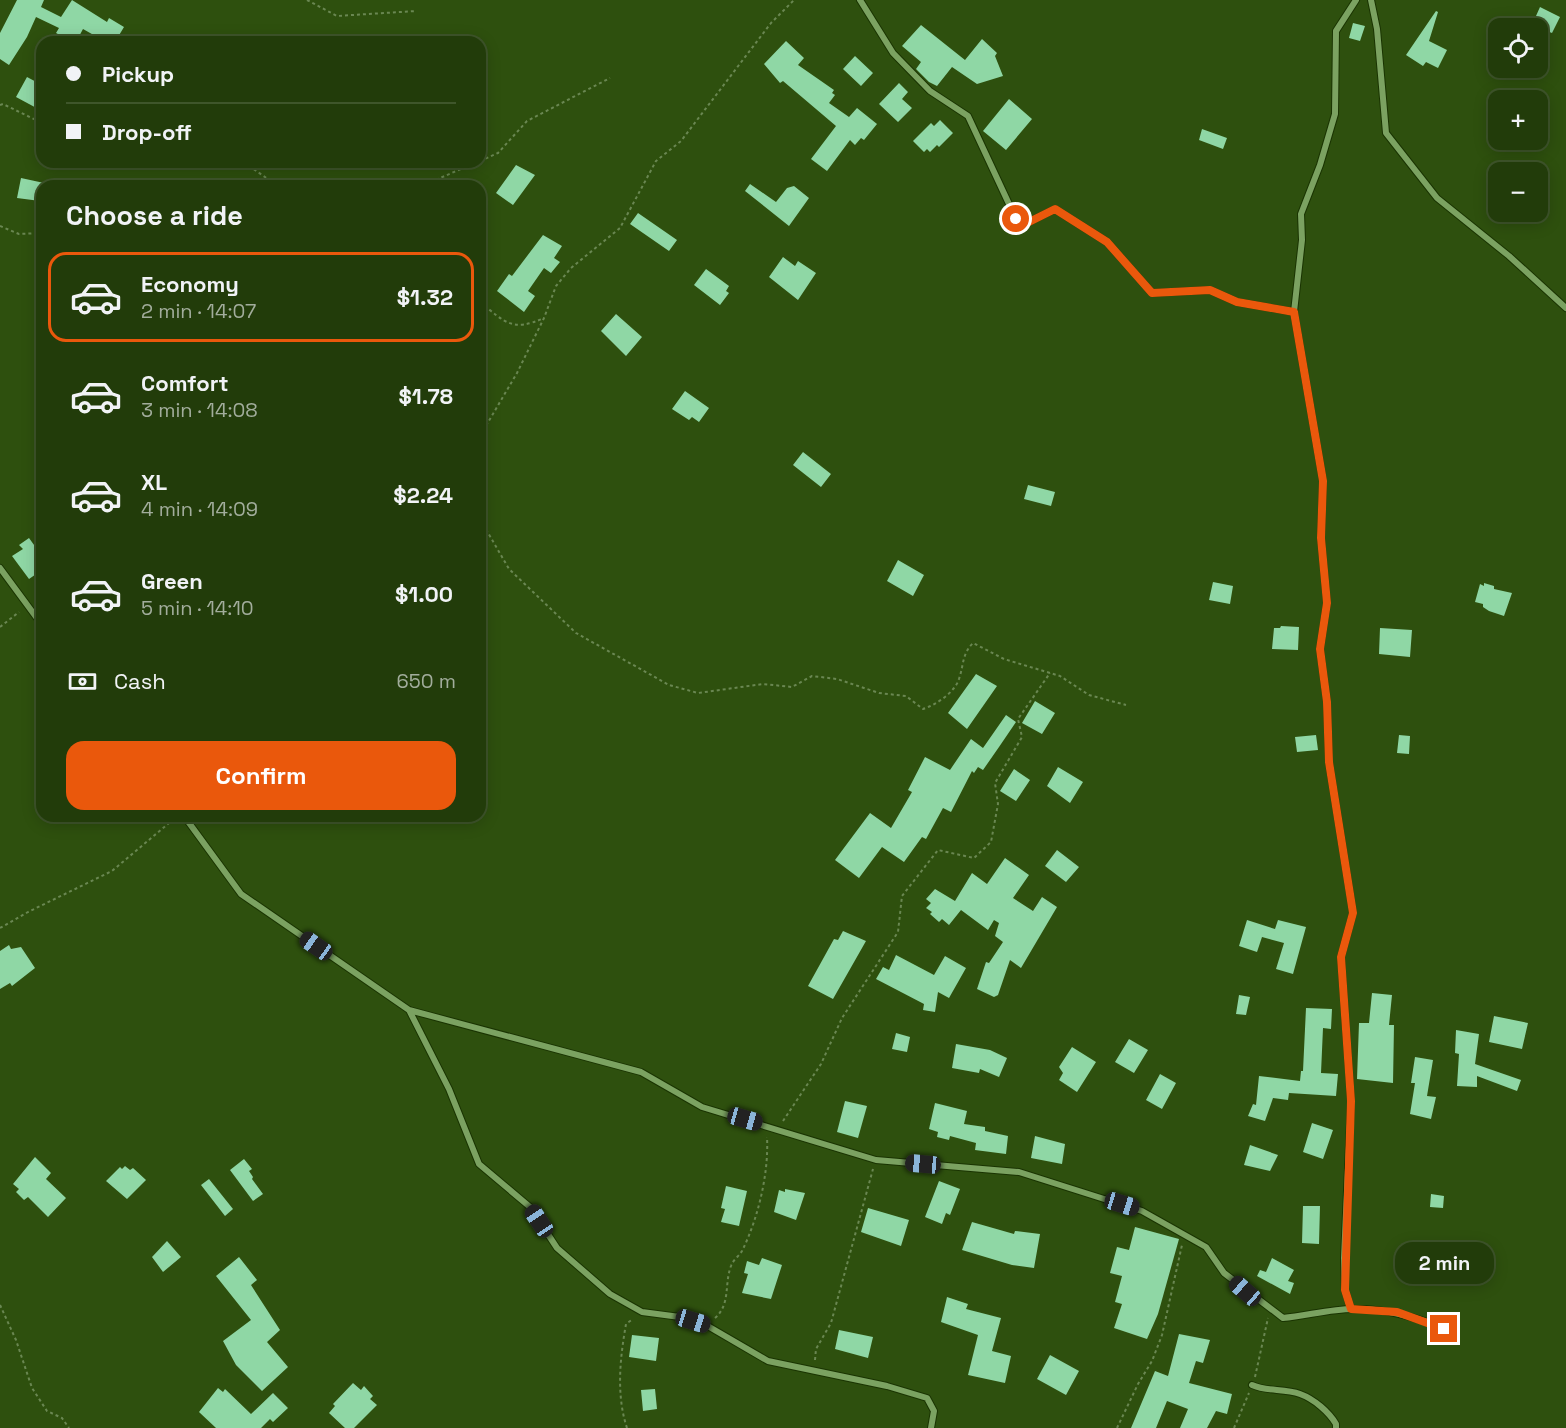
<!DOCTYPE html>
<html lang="en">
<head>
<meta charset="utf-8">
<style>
	body { margin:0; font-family:"Space Grotesk",sans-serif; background:#2e4718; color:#f1f3f6; height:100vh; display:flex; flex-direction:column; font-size:22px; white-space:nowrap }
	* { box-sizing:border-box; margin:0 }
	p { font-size:20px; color:#a2ad9c }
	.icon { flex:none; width:33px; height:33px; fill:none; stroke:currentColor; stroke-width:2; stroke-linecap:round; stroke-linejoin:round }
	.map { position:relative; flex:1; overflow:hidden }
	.side { position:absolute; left:36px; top:180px; width:450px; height:642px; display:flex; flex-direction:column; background:#223c0a; border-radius:18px; box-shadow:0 3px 15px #0003,0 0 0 2px #3f562b }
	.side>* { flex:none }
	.hud { position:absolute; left:36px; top:36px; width:450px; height:132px; border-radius:18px; box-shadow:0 3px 15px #0003,0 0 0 2px #3f562b; display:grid; align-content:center; height:132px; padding:0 30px; background:#223c0a }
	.tools { position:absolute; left:1488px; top:18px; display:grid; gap:12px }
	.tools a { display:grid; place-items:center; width:60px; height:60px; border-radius:12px; background:#223c0a; box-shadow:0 3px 15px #0003,0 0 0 2px #3f562b; font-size:30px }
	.end { position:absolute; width:27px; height:27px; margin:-14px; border:8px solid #ea580c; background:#fff; box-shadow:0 0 0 3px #fff }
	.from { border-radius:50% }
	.bubble { position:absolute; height:42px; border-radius:18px; background:#223c0a; box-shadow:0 3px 15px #0003,0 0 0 2px #3f562b; font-size:20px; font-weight:600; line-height:42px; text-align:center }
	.car { position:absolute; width:18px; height:36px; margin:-18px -9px; border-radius:8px; box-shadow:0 0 4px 2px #0007; background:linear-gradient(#222 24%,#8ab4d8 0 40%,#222 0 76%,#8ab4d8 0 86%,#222 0) }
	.hud b { display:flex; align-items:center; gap:21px; height:57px; font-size:22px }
	.hud b+b { border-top:2px solid #3f562b }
	.hud i { width:15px; height:15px; background:#f1f3f6 }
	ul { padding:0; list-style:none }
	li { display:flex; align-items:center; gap:18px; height:90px; margin:0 12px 9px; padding:0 18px; border:3px solid transparent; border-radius:18px }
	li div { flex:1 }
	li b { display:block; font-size:22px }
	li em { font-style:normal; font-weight:600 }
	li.on { border-color:#ea580c }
	li>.icon { width:54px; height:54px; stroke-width:1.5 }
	h2 { padding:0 30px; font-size:27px; line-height:72px }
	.pay { display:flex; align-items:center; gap:15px; height:66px; padding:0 30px; font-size:22px }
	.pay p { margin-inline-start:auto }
	.action { display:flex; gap:12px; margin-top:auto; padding:12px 30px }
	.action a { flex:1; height:69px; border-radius:18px; background:#ea580c; color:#fff; font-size:24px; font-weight:600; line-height:69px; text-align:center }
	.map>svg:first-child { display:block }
	.building { fill:#8fd7a5 }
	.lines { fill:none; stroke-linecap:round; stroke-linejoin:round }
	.street-casing { stroke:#1a3402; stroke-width:8 }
	.path { stroke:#6a8752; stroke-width:2; stroke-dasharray:3 3; stroke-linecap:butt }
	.street { stroke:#7ba261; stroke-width:6 }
	.route { stroke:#ea580c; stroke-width:8 }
</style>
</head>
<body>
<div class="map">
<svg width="1566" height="1428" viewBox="0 0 1566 1428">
	<rect width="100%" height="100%" fill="#2e500e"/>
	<path class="building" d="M17,0H44L41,7L61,17L72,0L107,22L109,18L124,27L115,42H106L83,29L76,42H73L56,33L59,28L36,17L27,37L9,65L0,59V33Z
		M1540,7L1560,17L1552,33L1532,25Z
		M1436,11L1438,12L1429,41L1447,50L1438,68L1426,62L1423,66L1406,55Z
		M1353,23L1365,26L1360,41L1349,38Z
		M921,25L965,60L982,39L997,53L995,56L1003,76L977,84L952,67L937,86L929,82L916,69L921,62L902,46Z
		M786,41L804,58L798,65L834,90L832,93L835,95L829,103L849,117L857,108L877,124L864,140L861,138L855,145L850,140L827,171L811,159L836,126L783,81L780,83L764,64Z
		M855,56L873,73L861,86L843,69Z
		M27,77L42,85V111L16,97Z
		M899,83L908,92L902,99L912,108L898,122L879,104Z
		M1009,99L1032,119L1006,150L983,131Z
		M940,120L953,133L939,147L937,145L930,152L927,149L924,152L913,141L931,123L934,126Z
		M1202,129L1227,138L1223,149L1199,140Z
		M516,165L535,175L513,205L496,193Z
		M21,178L44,183L40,201L17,198Z
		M750,184L776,202L787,188L794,186L809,198L789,226L745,191Z
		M638,213L677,240L669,251L630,224Z
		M543,235L562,246L554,258L560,262L551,273L544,268L528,291L535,296L524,312L497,291L509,274L512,276Z
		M783,257L795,266L798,261L816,273L798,300L769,277Z
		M706,269L729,286L726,291L729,293L720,305L694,285Z
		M616,314L642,337L626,356L601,331Z
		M685,391L709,408L699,422L692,417L689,420L672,409Z
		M803,452L831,474L821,487L793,465Z
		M1028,485L1055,492L1051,506L1024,499Z
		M29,538L42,556V570L29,579L12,556L23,549L19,545Z
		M898,560L924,575L913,596L887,581Z
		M1213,582L1233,586L1230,604L1209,600Z
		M1484,583L1494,586V589L1512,593L1504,616L1489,611L1483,607V604L1475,602L1480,584L1484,586Z
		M1281,626L1299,627L1298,650L1272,649L1274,628H1280Z
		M1380,628L1412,630L1410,657L1379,654Z
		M976,674L997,686L967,729L948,713Z
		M1035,701L1055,713L1042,734L1022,723Z
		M1006,715L1016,722L999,747L983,770L978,767L974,773L972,771L951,812L943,808L926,839L922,837L904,862L882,847L859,878L835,860L870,813L891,828L912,792L908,790L925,757L950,770L971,739L983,748Z
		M1316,735L1318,750L1297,752L1295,737Z
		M1399,735L1410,736L1409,754L1397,753Z
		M1058,767L1083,782L1070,803L1047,786Z
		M1014,769L1030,780L1016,801L1000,791Z
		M1057,850L1079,867L1066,882L1045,866Z
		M1005,858L1029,875L1013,898L1033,911L1042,897L1057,907L1021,968L1010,960L998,995L994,997L977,989L986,962L989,963L1003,942L995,936L999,923L994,920L988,930L961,910L949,925L942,919L939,922L930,914L932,912L926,908L931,903L926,899L935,889L955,901L972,873L987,884Z
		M1247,920L1275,929L1278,920L1306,927L1293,974L1276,969L1284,943L1262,937L1257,952L1239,946Z
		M843,931L866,941L833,999L808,986L834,939L838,940Z
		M9,945L11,949L21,947L35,968L12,986L10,983L0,989V951Z
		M896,955L934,975L945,956L966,968L949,998L938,992L935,1012L923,1010L924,1004L876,979L883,967L889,970Z
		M1372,993L1392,995L1389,1025H1394L1393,1083L1357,1079L1359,1023H1369Z
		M1239,995L1250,997L1246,1015L1236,1014Z
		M1306,1008L1332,1009L1331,1029L1323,1028L1321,1073L1338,1074L1336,1096L1289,1093L1288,1100L1273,1098L1265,1121L1248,1116L1253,1104L1256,1105L1259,1076L1300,1081L1301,1071H1303Z
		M1494,1016L1528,1023L1522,1049L1489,1042Z
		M1456,1030L1479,1034L1475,1064L1521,1080L1517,1091L1477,1076V1087L1457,1086L1459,1054L1455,1053Z
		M896,1033L910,1037L907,1052L892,1049Z
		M1129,1039L1148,1050L1134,1073L1115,1062Z
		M956,1044L990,1050L1007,1058L999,1077L980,1069L979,1073L952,1068Z
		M1072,1047L1096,1062L1077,1092L1059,1080L1063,1073L1059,1067Z
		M1415,1057L1433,1060L1427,1096L1436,1097L1431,1119L1410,1114L1415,1083H1411Z
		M1160,1074L1176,1083L1162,1109L1146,1100Z
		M845,1101L867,1106L858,1138L837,1132Z
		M935,1103L967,1111L964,1124L985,1127V1131L1008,1136L1006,1154L975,1150L976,1143L950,1136L949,1140L937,1137L938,1132L929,1129Z
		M1312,1123L1333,1130L1323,1159L1303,1152Z
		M1035,1136L1065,1144L1062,1164L1031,1158Z
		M1250,1145L1278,1155L1270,1171L1244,1165Z
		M35,1157L51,1173L46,1179L66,1198L48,1217L28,1197L24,1200L16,1192L19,1189L13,1184Z
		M244,1159L252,1169L249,1171L253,1177L252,1179L263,1194L253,1201L230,1170Z
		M125,1166L130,1170L133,1168L146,1180L127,1199L106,1181L120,1167L122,1169Z
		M209,1179L233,1209L225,1216L201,1185Z
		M939,1181L960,1189L950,1215L946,1213L942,1224L925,1217Z
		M726,1186L747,1191L739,1226L721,1222L725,1209L721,1208Z
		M785,1189L805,1193L796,1220L774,1212L779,1190L785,1192Z
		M1431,1194L1444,1196L1443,1208L1430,1207Z
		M1303,1206H1320L1319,1244L1302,1243Z
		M868,1208L909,1220L901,1246L861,1232Z
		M972,1222L1014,1234L1015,1231L1040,1234L1034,1268L1012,1265L962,1250Z
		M1135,1227L1179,1239L1158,1314L1147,1339L1114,1328L1122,1304L1115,1302L1122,1276L1110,1273L1117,1247L1129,1250Z
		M167,1241L181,1257L163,1272L152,1257Z
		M239,1257L257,1280L251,1285L280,1330L267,1342L288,1367L262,1391L236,1365L223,1341L251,1320L216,1276Z
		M762,1258L782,1265L771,1299L742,1293L748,1274L744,1273L747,1261L759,1265Z
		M1272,1258L1294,1270L1288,1281L1294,1283L1290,1294L1257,1276L1260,1270L1266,1272Z
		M947,1297L968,1304L966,1309L1001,1318L992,1351L1011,1356L1005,1383L968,1375L978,1335L941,1322Z
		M839,1330L873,1337L868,1358L835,1349Z
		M1179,1334L1210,1340L1203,1363L1196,1361L1189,1383L1232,1394L1227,1414L1216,1411L1207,1428H1180L1188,1409L1167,1401L1156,1428H1131L1155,1371L1168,1376Z
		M632,1335L659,1338L656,1361L629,1357Z
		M1050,1355L1079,1371L1066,1395L1037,1379Z
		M353,1383L361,1390L364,1386L373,1396L370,1399L377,1405L354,1428H345L329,1413L335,1406L333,1404Z
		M218,1388L223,1392L225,1389L251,1414L273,1393L288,1408L273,1422L270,1419L261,1428H216L199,1412Z
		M655,1389L657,1409L643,1411L641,1390Z"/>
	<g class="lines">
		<defs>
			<path id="street" d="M860,0L893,53L930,91L968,116L1016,219L1025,224L1055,209L1107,242L1152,293L1210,290L1237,302L1294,312
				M1371,0L1377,29L1386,133L1437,198L1509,256L1566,308
				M0,568L42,625
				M184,816L241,894L409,1010L641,1072L702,1107L876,1160L1019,1172L1142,1211L1206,1247L1224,1273L1283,1318C1306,1316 1330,1309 1353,1309C1385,1308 1414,1317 1444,1328
				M409,1010L449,1089L479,1164L530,1207L557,1248L610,1294L642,1312L680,1317L706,1325L768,1361L887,1386L927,1398L934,1411L931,1428
				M1351,1309L1345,1290L1344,1258L1351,1101L1341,957L1353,913L1329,762L1327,702L1320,649L1327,603L1321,538L1323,481L1294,312L1302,240L1301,214L1320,165L1335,114L1336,31L1356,0
				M1252,1385C1267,1392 1284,1388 1300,1394C1314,1399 1329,1412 1336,1424V1428"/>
		</defs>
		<use href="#street" class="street-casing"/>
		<path class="path" d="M307,0L337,16L416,11
			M0,105L3,104L42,123
			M480,161L498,153L527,121L610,78
			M231,162L252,168L278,186
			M413,186L424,185L477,162
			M0,226L19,234L42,233
			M480,302C506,323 512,332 544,318
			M480,436L517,373L544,318L556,286L571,268L620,228L656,161L681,141L771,23L794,0
			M480,519L509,569L576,633L669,685L698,693L763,684L792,687L812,676L837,679L879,693L906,696L923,709C936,705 955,692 959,679C964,664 962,654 973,643L1004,659L1060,676L1089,695L1126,705
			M0,627L19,612
			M0,928L28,912L112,871L175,818
			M783,1121L821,1064L842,1018L898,932L902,896L938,850L974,858L991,842L998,804L995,783L1022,737L1018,719L1050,673
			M0,1305L16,1340L32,1388L47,1411L62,1418L69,1428
			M715,1318C731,1304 724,1284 731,1266C733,1260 739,1256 742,1251C758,1219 769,1173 767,1137
			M815,1360L816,1349L831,1323L873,1169
			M1255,1377L1268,1318
			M627,1428C616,1395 620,1358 626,1324L633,1319
			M1117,1428L1138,1384L1152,1361L1162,1335L1182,1245
			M1234,1428L1249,1393"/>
		<use href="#street" class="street"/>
	</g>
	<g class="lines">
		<path class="route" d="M1016,219L1025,224L1055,209L1107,242L1152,293L1210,290L1237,302L1294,312L1323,481L1321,538L1327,603L1320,649L1327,702L1329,762L1353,913L1341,957L1351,1101L1345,1290L1351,1309L1397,1312L1444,1329"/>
	</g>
</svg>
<div class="tools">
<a><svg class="icon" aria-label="locate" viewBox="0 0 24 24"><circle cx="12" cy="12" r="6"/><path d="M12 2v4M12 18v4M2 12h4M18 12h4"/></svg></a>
<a>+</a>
<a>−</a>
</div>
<i class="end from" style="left:1016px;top:219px"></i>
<i class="end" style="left:1444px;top:1329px"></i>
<div class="bubble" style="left:1395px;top:1242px;width:99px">2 min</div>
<i class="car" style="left:316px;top:946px;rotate:305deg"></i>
<i class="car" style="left:745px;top:1119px;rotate:106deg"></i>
<i class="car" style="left:923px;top:1164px;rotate:275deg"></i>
<i class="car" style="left:1122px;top:1204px;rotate:107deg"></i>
<i class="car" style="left:539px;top:1221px;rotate:326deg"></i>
<i class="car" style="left:1245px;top:1291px;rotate:311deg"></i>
<i class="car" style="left:693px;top:1321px;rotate:107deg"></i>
<div class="hud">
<b><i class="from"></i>Pickup</b>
<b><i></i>Drop-off</b>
</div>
<section class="side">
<h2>Choose a ride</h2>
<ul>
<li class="on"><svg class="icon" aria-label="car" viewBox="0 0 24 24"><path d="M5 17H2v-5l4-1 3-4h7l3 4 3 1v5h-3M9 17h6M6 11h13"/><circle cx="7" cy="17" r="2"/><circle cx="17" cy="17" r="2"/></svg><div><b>Economy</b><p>2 min · 14:07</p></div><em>$1.32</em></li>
<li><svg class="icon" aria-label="car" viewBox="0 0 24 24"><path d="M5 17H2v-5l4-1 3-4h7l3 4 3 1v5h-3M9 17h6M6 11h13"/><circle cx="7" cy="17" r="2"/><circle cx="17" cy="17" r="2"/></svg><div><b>Comfort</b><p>3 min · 14:08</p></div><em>$1.78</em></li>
<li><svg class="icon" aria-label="car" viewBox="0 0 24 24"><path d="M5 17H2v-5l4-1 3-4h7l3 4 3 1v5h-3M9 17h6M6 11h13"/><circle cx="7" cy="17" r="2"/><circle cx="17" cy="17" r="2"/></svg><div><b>XL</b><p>4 min · 14:09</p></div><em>$2.24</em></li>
<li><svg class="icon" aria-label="car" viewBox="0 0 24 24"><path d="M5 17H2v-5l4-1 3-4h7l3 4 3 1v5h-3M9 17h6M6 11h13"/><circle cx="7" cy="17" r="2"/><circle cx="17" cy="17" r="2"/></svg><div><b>Green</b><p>5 min · 14:10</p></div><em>$1.00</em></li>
</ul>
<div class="pay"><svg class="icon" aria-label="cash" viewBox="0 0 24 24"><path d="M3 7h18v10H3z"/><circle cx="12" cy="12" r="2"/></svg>Cash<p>650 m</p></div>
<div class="action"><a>Confirm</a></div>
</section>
</div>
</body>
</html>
